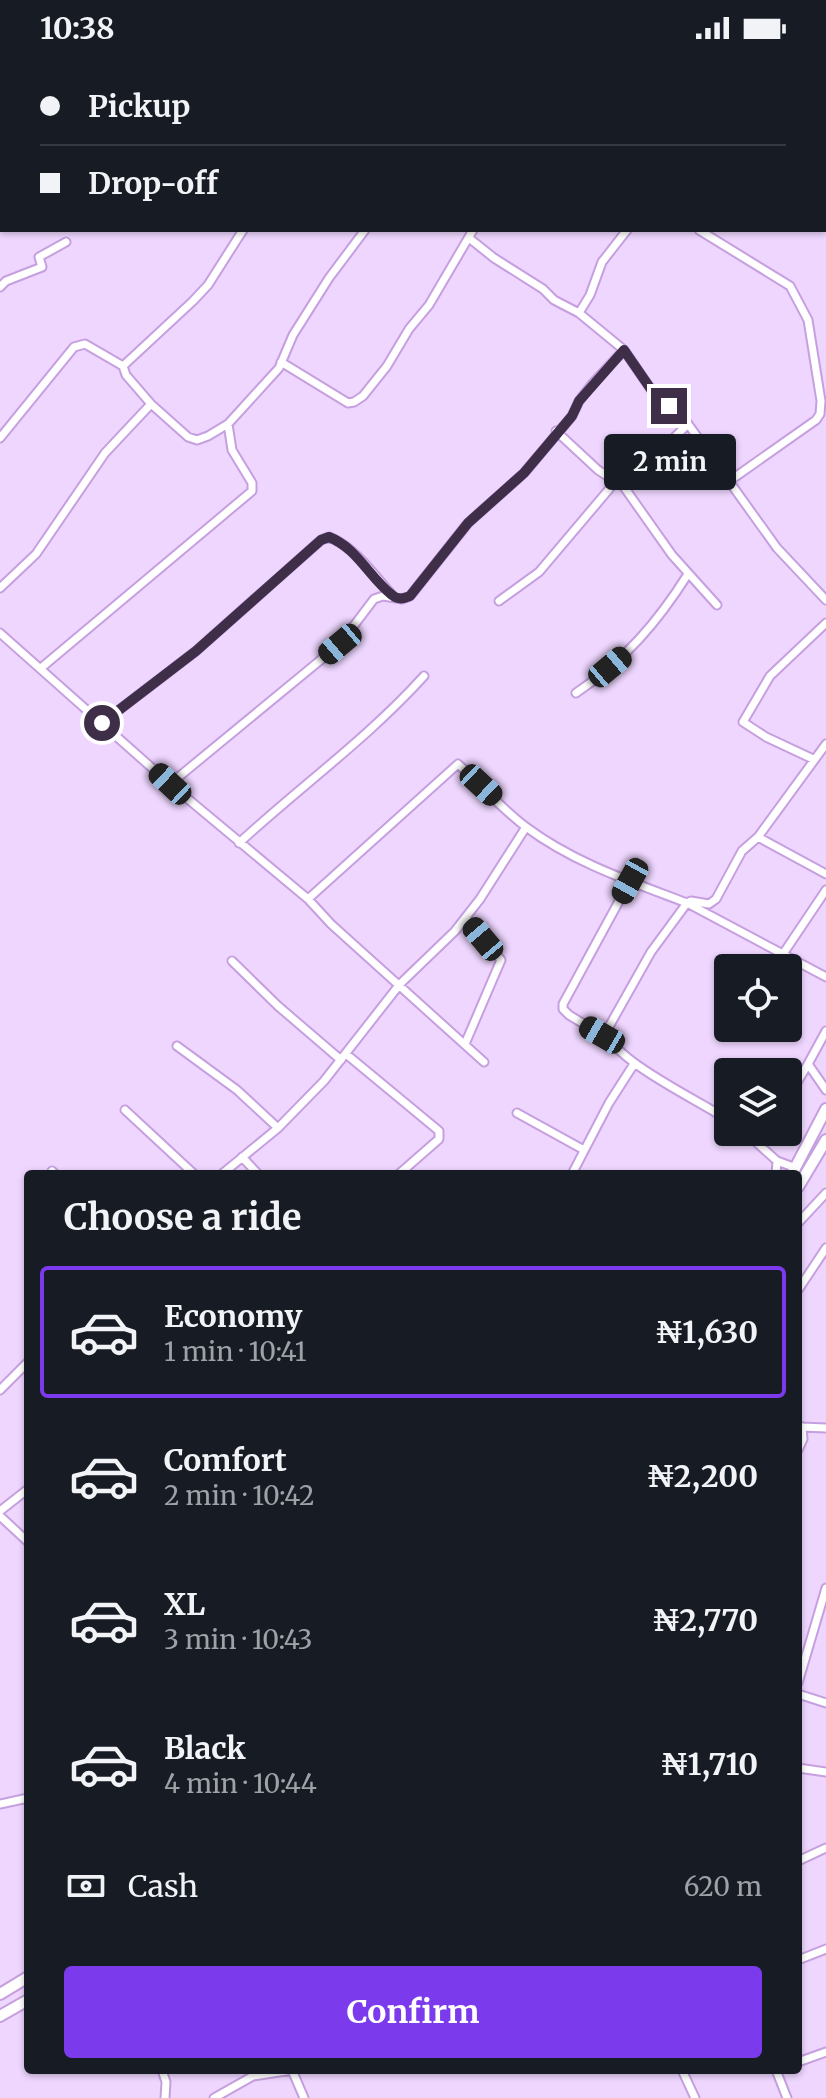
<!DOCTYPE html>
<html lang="en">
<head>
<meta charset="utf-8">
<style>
	body { margin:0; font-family:Merriweather,serif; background:#242831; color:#f1f3f6; height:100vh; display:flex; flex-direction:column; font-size:30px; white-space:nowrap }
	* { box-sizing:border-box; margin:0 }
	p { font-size:26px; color:#9ea1a6 }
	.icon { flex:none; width:44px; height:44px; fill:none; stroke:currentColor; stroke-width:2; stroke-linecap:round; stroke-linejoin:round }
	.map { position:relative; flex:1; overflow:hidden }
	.sheet { position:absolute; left:24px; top:1114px; width:778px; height:904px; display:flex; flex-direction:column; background:#171b24; border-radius:8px; box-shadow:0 2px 6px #0004 }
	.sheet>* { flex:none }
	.hud { position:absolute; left:0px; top:0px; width:826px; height:176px; box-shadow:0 2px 6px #0004; display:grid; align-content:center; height:176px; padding:0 40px; background:#171b24 }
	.tools { position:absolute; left:714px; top:898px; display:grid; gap:16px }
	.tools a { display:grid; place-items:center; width:88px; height:88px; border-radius:8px; background:#171b24; box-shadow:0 2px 6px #0004; font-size:40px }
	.end { position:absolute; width:36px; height:36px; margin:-18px; border:10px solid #3e2e48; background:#fff; box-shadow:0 0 0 4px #fff }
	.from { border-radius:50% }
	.bubble { position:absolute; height:56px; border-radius:8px; background:#171b24; box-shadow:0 2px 6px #0004; font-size:26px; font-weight:700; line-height:56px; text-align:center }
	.car { position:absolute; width:24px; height:48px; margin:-24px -12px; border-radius:10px; box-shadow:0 0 6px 2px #0007; background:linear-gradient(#222 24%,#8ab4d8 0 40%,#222 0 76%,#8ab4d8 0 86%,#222 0) }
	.hud b { display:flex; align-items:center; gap:28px; height:76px; font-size:30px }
	.hud b+b { border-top:2px solid #363941 }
	.hud i { width:20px; height:20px; background:#f1f3f6 }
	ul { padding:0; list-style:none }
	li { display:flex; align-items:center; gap:24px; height:132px; margin:0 16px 12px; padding:0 24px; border:4px solid transparent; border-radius:8px }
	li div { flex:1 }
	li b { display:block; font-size:30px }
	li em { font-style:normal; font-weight:700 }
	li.current { border-color:#7c3aed }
	li>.icon { width:72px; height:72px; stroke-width:1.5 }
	h2 { padding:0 40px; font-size:36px; line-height:96px }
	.pay { display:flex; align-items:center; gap:20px; height:88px; padding:0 40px; font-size:30px }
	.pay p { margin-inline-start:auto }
	.primary-button { display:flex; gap:16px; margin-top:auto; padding:16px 40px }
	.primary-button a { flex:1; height:92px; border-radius:8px; background:#7c3aed; color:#fff; font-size:32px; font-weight:700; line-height:92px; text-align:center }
	.status { display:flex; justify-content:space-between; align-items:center; height:56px; padding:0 40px; background:#171b24; direction:ltr }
	.status svg { height:22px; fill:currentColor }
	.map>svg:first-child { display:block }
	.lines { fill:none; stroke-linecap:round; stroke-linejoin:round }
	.street-casing { stroke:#c69fe0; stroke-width:11 }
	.secondary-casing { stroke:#c69fe0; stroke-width:14 }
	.street { stroke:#fff; stroke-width:7 }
	.secondary { stroke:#fff; stroke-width:10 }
	.route { stroke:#3e2e48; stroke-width:10 }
</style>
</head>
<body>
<div class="status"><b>10:38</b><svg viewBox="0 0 49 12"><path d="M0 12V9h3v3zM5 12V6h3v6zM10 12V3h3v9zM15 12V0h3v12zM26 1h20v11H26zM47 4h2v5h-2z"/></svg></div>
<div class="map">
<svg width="826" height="2042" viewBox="0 0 826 2042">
	<rect width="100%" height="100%" fill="#eed6fe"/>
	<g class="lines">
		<defs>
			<path id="street" d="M812,0L820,2
				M246,2L247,0
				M343,2L344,0
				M439,2L440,0
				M660,2L661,0
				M699,174L790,230L808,264L821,345L820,358L816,364L728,426
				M469,182L494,202L543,233L554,244L579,257L624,294L657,342L683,361L777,492L826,544
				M0,231L6,225L42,211L39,201L66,186
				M579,257L590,239L602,206L627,174
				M281,306L348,347L354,346L363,340L387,310L409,273L429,249L473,174
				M123,310L193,245L208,229L243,174
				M556,375L598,414L624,431L672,499L717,549
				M0,382L74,291L85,288L123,310L126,319L151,348L188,381L197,384L208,380L228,368L279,312L293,279L329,222L365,174
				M624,431L687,369
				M0,532L36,498L105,397L151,348
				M499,545L539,516L616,425
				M0,577L170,728L308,843L331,868L484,1006
				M41,612L252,435V427L232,394L228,368
				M576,637C625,604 657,567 688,518
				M102,667L196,595L321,484L329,481C355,491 375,520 393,540
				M826,688L758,781L742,795L716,843L709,848L691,845L687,847L826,921
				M813,703L766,681L743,666L770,620L826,567
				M170,728L340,588L374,543L383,540L402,543L410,540L468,467L524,417L572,360L579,345L593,327L624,294
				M758,781L826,818
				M239,787C301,730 368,682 424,620
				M308,843L458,708C481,729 502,753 526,771C574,807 632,826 687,847L651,896L606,976C616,1006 700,1045 728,1064
				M783,898L826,834
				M232,905L278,950L341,1004
				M826,975L808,1008L826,1034
				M606,976L602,979L569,959L563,953V948L630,825
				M465,988L501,904L466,862
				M177,990L237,1034L278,1072
				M346,998L439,1075V1083L399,1118
				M788,1042L808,1008
				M125,1054L194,1118
				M517,1057L584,1094
				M745,1076L777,1105L796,1112
				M762,1090L769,1076
				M242,1101L258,1118
				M52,1115L55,1118
				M222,1118L278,1072L324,1025L400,928L455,875L480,843L526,771
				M572,1118L609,1047L634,1008
				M776,1118L777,1105
				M798,1167L826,1137
				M798,1234L826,1192
				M0,1334L28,1306
				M798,1369L802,1371L803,1383L798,1394
				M802,1371L826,1372
				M0,1455L28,1433
				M0,1460L28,1486
				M798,1627L826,1532
				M798,1638L826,1647
				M798,1712L826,1716
				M0,1748L28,1742
				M798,1805L826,1792
				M798,1904L826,1893
				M798,2006L826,1996
				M162,2014L166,2026L165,2042
				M292,2014L304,2042
				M682,2014L695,2042
				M776,2014L787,2042
				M214,2042L253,2020L292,2014"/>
			<path id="secondary" d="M792,1118L826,1053
				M798,1131L826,1084
				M0,1938L28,1921
				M0,1960L28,1944"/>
		</defs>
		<use href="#street" class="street-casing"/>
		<use href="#secondary" class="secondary-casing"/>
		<use href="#street" class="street"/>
		<use href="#secondary" class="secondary"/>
	</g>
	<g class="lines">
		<path class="route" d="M102,667L196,595L321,484L329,481C357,492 369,521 392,539C398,544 403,543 410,540L468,467L524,417L572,360L579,345L624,294L657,342L669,350"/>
	</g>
</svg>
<div class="tools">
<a><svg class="icon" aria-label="locate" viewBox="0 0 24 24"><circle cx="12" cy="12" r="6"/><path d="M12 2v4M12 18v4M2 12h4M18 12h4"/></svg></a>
<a><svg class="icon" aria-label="layers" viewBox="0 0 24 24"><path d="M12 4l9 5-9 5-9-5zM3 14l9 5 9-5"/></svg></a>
</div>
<i class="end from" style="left:102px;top:667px"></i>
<i class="end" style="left:669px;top:350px"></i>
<div class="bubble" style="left:604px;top:378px;width:132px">2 min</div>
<i class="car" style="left:340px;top:588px;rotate:230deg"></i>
<i class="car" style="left:610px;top:611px;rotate:50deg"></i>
<i class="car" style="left:170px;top:728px;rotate:313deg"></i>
<i class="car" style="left:481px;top:729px;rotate:133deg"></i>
<i class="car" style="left:630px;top:825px;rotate:209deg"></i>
<i class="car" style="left:483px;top:883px;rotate:320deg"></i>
<i class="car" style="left:602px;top:979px;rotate:300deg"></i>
<div class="hud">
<b><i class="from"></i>Pickup</b>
<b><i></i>Drop-off</b>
</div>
<section class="sheet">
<h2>Choose a ride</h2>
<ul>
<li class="current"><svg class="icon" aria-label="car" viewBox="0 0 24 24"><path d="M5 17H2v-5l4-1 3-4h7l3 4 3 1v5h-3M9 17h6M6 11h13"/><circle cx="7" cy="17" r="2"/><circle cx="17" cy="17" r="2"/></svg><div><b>Economy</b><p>1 min · 10:41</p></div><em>₦1,630</em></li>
<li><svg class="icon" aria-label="car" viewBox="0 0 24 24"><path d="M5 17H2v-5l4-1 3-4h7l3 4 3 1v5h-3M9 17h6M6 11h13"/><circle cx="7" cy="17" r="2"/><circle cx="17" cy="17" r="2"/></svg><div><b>Comfort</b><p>2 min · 10:42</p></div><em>₦2,200</em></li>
<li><svg class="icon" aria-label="car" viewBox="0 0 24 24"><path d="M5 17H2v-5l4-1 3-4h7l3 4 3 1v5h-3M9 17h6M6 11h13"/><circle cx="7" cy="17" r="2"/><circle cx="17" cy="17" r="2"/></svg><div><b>XL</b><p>3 min · 10:43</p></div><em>₦2,770</em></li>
<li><svg class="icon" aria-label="car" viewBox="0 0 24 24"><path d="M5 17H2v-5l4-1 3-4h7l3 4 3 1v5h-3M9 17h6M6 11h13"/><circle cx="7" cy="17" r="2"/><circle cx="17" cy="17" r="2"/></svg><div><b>Black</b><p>4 min · 10:44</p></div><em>₦1,710</em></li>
</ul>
<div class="pay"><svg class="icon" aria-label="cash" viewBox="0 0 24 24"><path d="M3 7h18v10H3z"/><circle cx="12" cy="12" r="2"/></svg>Cash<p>620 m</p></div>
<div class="primary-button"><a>Confirm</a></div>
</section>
</div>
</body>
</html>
